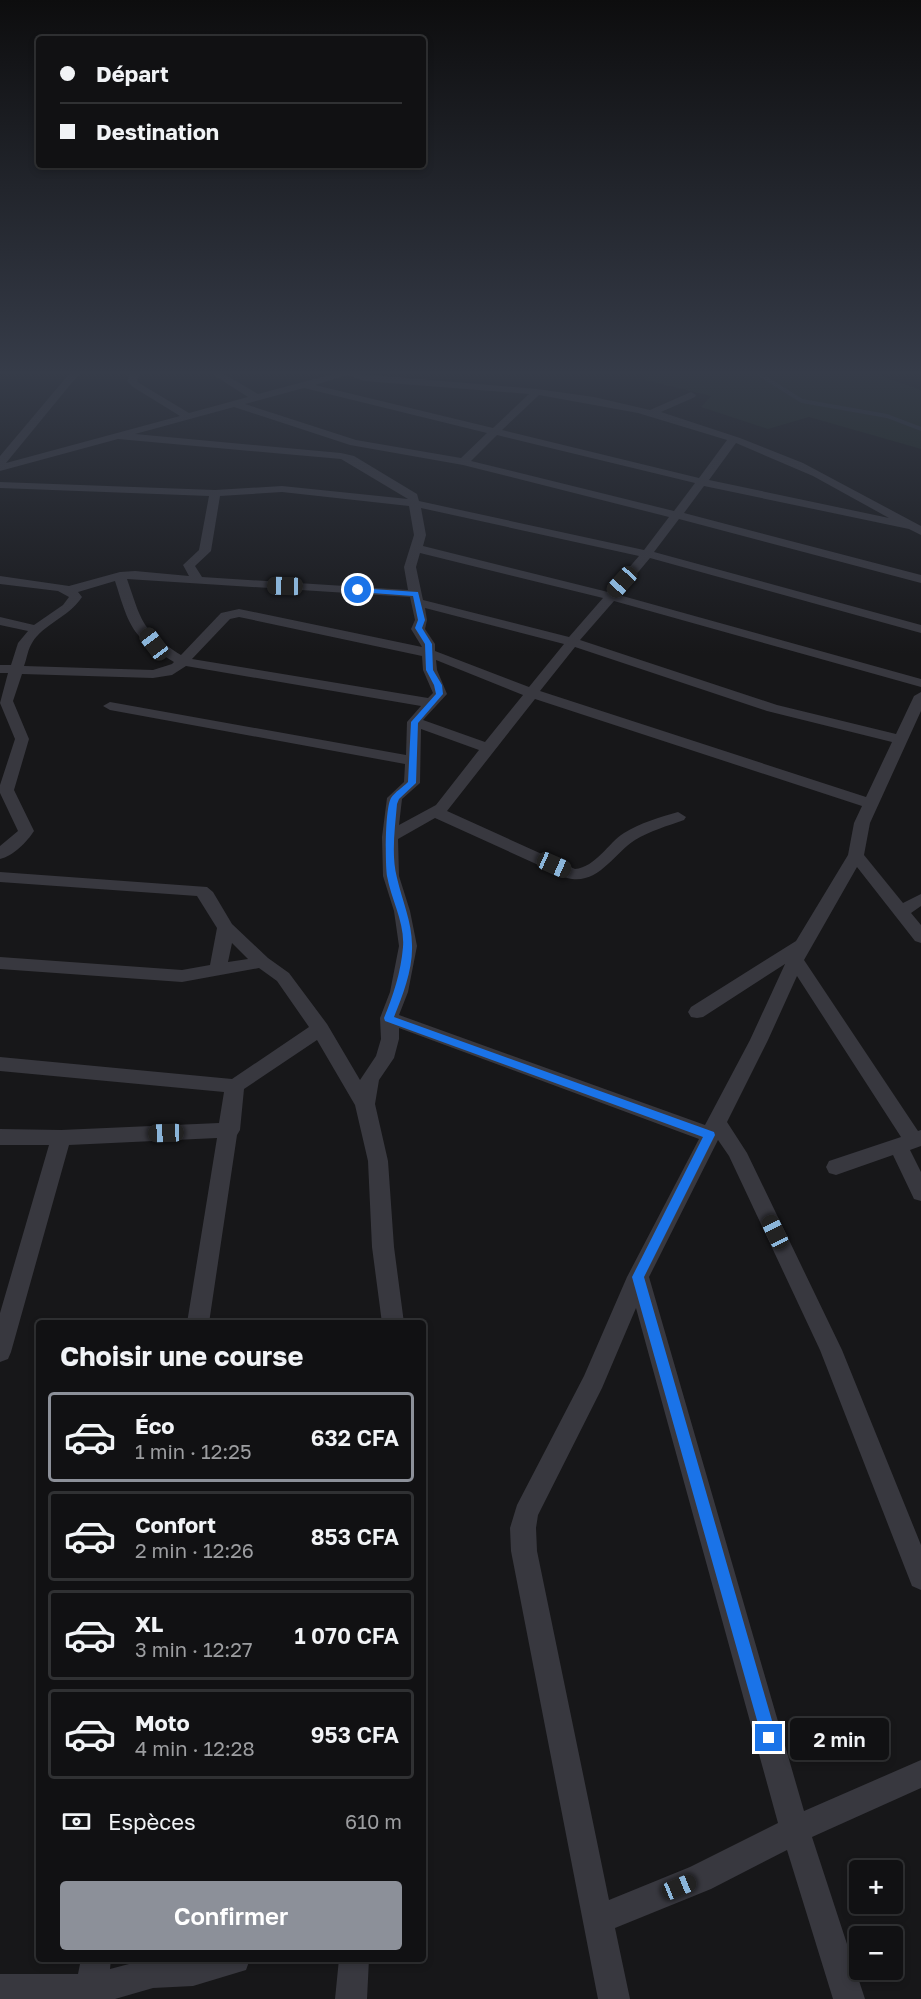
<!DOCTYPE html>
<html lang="fr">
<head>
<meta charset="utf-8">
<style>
	body { margin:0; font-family:"Golos Text",sans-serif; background:#1a1a1c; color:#f1f3f6; height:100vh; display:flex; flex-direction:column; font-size:22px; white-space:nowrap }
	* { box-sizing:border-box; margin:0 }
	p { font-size:20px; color:#9c9da0 }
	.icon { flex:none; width:33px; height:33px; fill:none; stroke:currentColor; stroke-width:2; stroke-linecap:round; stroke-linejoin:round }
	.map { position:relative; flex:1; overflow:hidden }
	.details { position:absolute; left:36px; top:1320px; width:390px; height:642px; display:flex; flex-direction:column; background:#111113; border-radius:6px; box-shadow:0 3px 9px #0003,0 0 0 2px #303133 }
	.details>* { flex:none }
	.top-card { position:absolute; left:36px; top:36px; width:390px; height:132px; border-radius:6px; box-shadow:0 3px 9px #0003,0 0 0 2px #303133; display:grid; align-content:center; height:132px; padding:0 24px; background:#111113 }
	.buttons { position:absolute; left:849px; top:1860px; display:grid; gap:12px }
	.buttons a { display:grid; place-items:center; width:54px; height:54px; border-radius:6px; background:#111113; box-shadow:0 3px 9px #0003,0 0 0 2px #303133; font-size:30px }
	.end { position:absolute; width:27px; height:27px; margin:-14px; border:8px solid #1a73e8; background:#fff; box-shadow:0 0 0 3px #fff }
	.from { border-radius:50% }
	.bubble { position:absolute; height:42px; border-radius:6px; background:#111113; box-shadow:0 3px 9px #0003,0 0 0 2px #303133; font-size:20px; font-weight:600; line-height:42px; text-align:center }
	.car { position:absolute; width:18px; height:36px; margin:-18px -9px; border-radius:8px; box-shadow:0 0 4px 2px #0007; background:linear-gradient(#222 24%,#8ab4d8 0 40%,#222 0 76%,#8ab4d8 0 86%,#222 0) }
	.top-card b { display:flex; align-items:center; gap:21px; height:57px; font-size:22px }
	.top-card b+b { border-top:2px solid #303133 }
	.top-card i { width:15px; height:15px; background:#f1f3f6 }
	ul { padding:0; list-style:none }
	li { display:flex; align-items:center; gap:18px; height:90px; margin:0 12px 9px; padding:0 12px; border:3px solid #303133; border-radius:6px }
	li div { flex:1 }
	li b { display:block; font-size:22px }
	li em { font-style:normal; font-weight:600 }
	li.active { border-color:#8c9099 }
	li>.icon { width:54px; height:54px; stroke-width:1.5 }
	h2 { padding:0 24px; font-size:27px; line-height:72px }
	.pay { display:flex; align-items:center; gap:15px; height:66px; padding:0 24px; font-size:22px }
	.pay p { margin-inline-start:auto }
	.cta { display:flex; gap:12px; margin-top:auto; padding:12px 24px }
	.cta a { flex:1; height:69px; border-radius:6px; background:#8c9099; color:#fff; font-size:24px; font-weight:600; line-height:69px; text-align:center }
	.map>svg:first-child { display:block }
	.green { fill:#1e2821 }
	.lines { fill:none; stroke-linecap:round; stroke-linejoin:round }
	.stream { stroke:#2c343f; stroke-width:4 }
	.street { fill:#38383f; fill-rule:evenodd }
	.route { fill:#1a73e8 }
</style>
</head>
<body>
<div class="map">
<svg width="921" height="1999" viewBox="0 0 921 1999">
	<rect width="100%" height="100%" fill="#171719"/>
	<path class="green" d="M647,374H875L921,390V449L809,417L768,429L701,407L711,396L641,379Z"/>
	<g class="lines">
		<path class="stream" d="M759,374L802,401L887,416L921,429"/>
		<path class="street" d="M69,374H79L6,463L180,416L133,387L127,381L130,374H140L137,381L139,383L189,413L248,397L212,374H224L258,394L333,374H361L537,389L594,397L650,410L691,392L696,395L695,397L661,412L740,438L803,463L921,526V535L909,529L704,486L684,513L921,575V583L679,519L654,552L921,625V633L650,558L619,595L921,679V687L614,601L580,640L777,705L896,734L914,696L921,692V711L870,823L864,855L903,903L921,894V906L911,913L921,925V943L915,941L857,867L804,960L918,1131L921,1130V1146L910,1150L921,1172V1201L914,1199L893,1155L836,1175L829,1173L826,1167L829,1161L901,1137L797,976L768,1040L727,1122L747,1153L842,1350L921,1545V1590L912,1586L820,1350L729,1156L718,1140L649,1277L804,1811L921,1760V1788L812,1837L865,1999H833L787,1850L711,1889L615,1928L630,1999H598L511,1551L510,1528L517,1505L584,1376L627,1277L699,1139L399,1028V1039L394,1058L379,1080L375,1104L388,1161L394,1247L404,1323H382L372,1247L368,1161L355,1105L317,1040L244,1089L240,1130L237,1135L209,1323H187L217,1138L69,1145L11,1352L8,1359L0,1362V1313L49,1145H0V1129L61,1130L219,1123L224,1092L0,1071V1057L232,1079L309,1027L277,981L259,968L182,982L0,969V957L182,970L210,965L217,928L197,896L0,882V872L207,887L213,892L232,924L268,958L289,973L327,1024L360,1080L376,1056L381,1039L380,1018L390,992L399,946L394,911L383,876L382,837L387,798L404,782L405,764L110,710L103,706L110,702L406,755L407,722L421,706L186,666L172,675L153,678L22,674L13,701L29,739L14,790L34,831C27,842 13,856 0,859V846L18,831L0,793V785L15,739L0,703L8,673H0V665H11L18,643L28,631L0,625V617L34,625L63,605L69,597L58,591L0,584V576L69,586L120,572L135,571L189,576L183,565L199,550L209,496L0,488V482L215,490L282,486L408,499L341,459L118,439L0,471V456ZM347,375L364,381L529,394L493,428L315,385ZM304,388L487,433L461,458L356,440L245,404ZM539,395L638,413L727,440L699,478L502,430ZM234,407L350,445L463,465L669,517L644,550L419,501L417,494L354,456L341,453L135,434ZM497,435L695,483L674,511L471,461ZM736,443L813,476L889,518L709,480ZM282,492L409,506L414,535L404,567L408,590L202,577L195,566L211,551L220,496ZM421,508L639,556L608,592L423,546L426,535ZM420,553L603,598L569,637L423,600L416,567ZM127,579L410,597L415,620L411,629L422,647L239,609L221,613L181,655C141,630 142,622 127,579ZM115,581C130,628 131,636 174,662L172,664L153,670L24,666C27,658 28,649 32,643C43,624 68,618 82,597L78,592ZM425,608L564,644L529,687L435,651V644L425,629L427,620ZM239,617L422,656L423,670L433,693L428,698L192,659L230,619ZM575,647L767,711L892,742L866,797L540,691ZM436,660L523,695L485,742L423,720L447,694L437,670ZM535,699L862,806L854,823L848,855L796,941L691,1007L688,1012L691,1017L697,1018L703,1017L785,964L750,1040L705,1125L399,1015L408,992L417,946L410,911L399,876L398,839L435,818L567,878C598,886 613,854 635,840C650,831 667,826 684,820L686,817L678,812C660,817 640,823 624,833C608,843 596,867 575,869L447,811ZM421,729L479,750L436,805L399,825L402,799L420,783ZM232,943L248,959L228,962ZM636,1308L778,1823L690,1867L609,1900L537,1551L536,1528L538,1515L602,1388Z
			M81,1959H111L110,1969L148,1959H250L246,1970L193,1986L153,1988L115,1999H0V1974H78Z
			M339,1959H369L367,1999H335Z"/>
	</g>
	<linearGradient id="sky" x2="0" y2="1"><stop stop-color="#0d0d0e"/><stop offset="0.57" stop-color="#363c49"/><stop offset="1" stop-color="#363c49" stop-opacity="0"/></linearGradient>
	<rect width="921" height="654" fill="url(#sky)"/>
	<path class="route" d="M356,588L418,592L425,620L422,628L432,644L433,670L442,685L443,694L418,723L416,783L399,799L397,804C395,828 391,855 397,878C402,900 412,922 412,945C413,969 403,995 394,1017L714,1132L715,1135L644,1277L777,1738L775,1743L769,1745L764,1743L762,1738L632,1277L703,1137L385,1021L384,1018C393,996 401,972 403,947C405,923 391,899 387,876C385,862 385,808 391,798C395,792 403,787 408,782L411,722L436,694L434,685L426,670L425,644L415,628L418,620L413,596L358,592Z"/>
</svg>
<div class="buttons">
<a>+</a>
<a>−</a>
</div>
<i class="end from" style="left:358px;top:590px"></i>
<i class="end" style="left:769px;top:1738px"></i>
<div class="bubble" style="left:790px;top:1718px;width:99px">2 min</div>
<i class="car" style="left:622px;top:582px;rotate:222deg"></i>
<i class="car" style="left:285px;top:586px;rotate:271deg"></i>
<i class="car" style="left:154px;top:644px;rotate:323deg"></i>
<i class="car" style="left:554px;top:865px;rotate:114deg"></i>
<i class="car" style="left:166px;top:1133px;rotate:268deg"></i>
<i class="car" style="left:775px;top:1232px;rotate:334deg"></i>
<i class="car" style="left:679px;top:1887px;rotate:68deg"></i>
<div class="top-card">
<b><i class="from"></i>Départ</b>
<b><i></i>Destination</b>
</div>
<section class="details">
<h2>Choisir une course</h2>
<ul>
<li class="active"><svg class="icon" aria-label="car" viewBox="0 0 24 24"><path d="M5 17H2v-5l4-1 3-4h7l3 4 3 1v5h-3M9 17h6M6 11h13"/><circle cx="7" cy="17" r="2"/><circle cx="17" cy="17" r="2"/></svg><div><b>Éco</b><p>1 min · 12:25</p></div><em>632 CFA</em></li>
<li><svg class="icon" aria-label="car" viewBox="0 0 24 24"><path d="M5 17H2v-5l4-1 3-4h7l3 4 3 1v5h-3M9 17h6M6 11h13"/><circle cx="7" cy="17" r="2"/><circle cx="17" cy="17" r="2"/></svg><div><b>Confort</b><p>2 min · 12:26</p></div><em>853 CFA</em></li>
<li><svg class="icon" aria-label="car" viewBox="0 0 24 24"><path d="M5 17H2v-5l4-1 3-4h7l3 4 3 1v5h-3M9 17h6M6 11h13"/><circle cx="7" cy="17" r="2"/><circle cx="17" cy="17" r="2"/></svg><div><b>XL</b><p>3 min · 12:27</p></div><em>1 070 CFA</em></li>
<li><svg class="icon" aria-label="car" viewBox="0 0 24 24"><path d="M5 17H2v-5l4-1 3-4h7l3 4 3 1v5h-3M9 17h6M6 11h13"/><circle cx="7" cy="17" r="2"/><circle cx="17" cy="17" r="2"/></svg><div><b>Moto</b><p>4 min · 12:28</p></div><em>953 CFA</em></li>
</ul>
<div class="pay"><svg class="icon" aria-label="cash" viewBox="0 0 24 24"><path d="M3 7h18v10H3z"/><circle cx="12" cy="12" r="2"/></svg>Espèces<p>610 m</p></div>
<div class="cta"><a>Confirmer</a></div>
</section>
</div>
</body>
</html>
